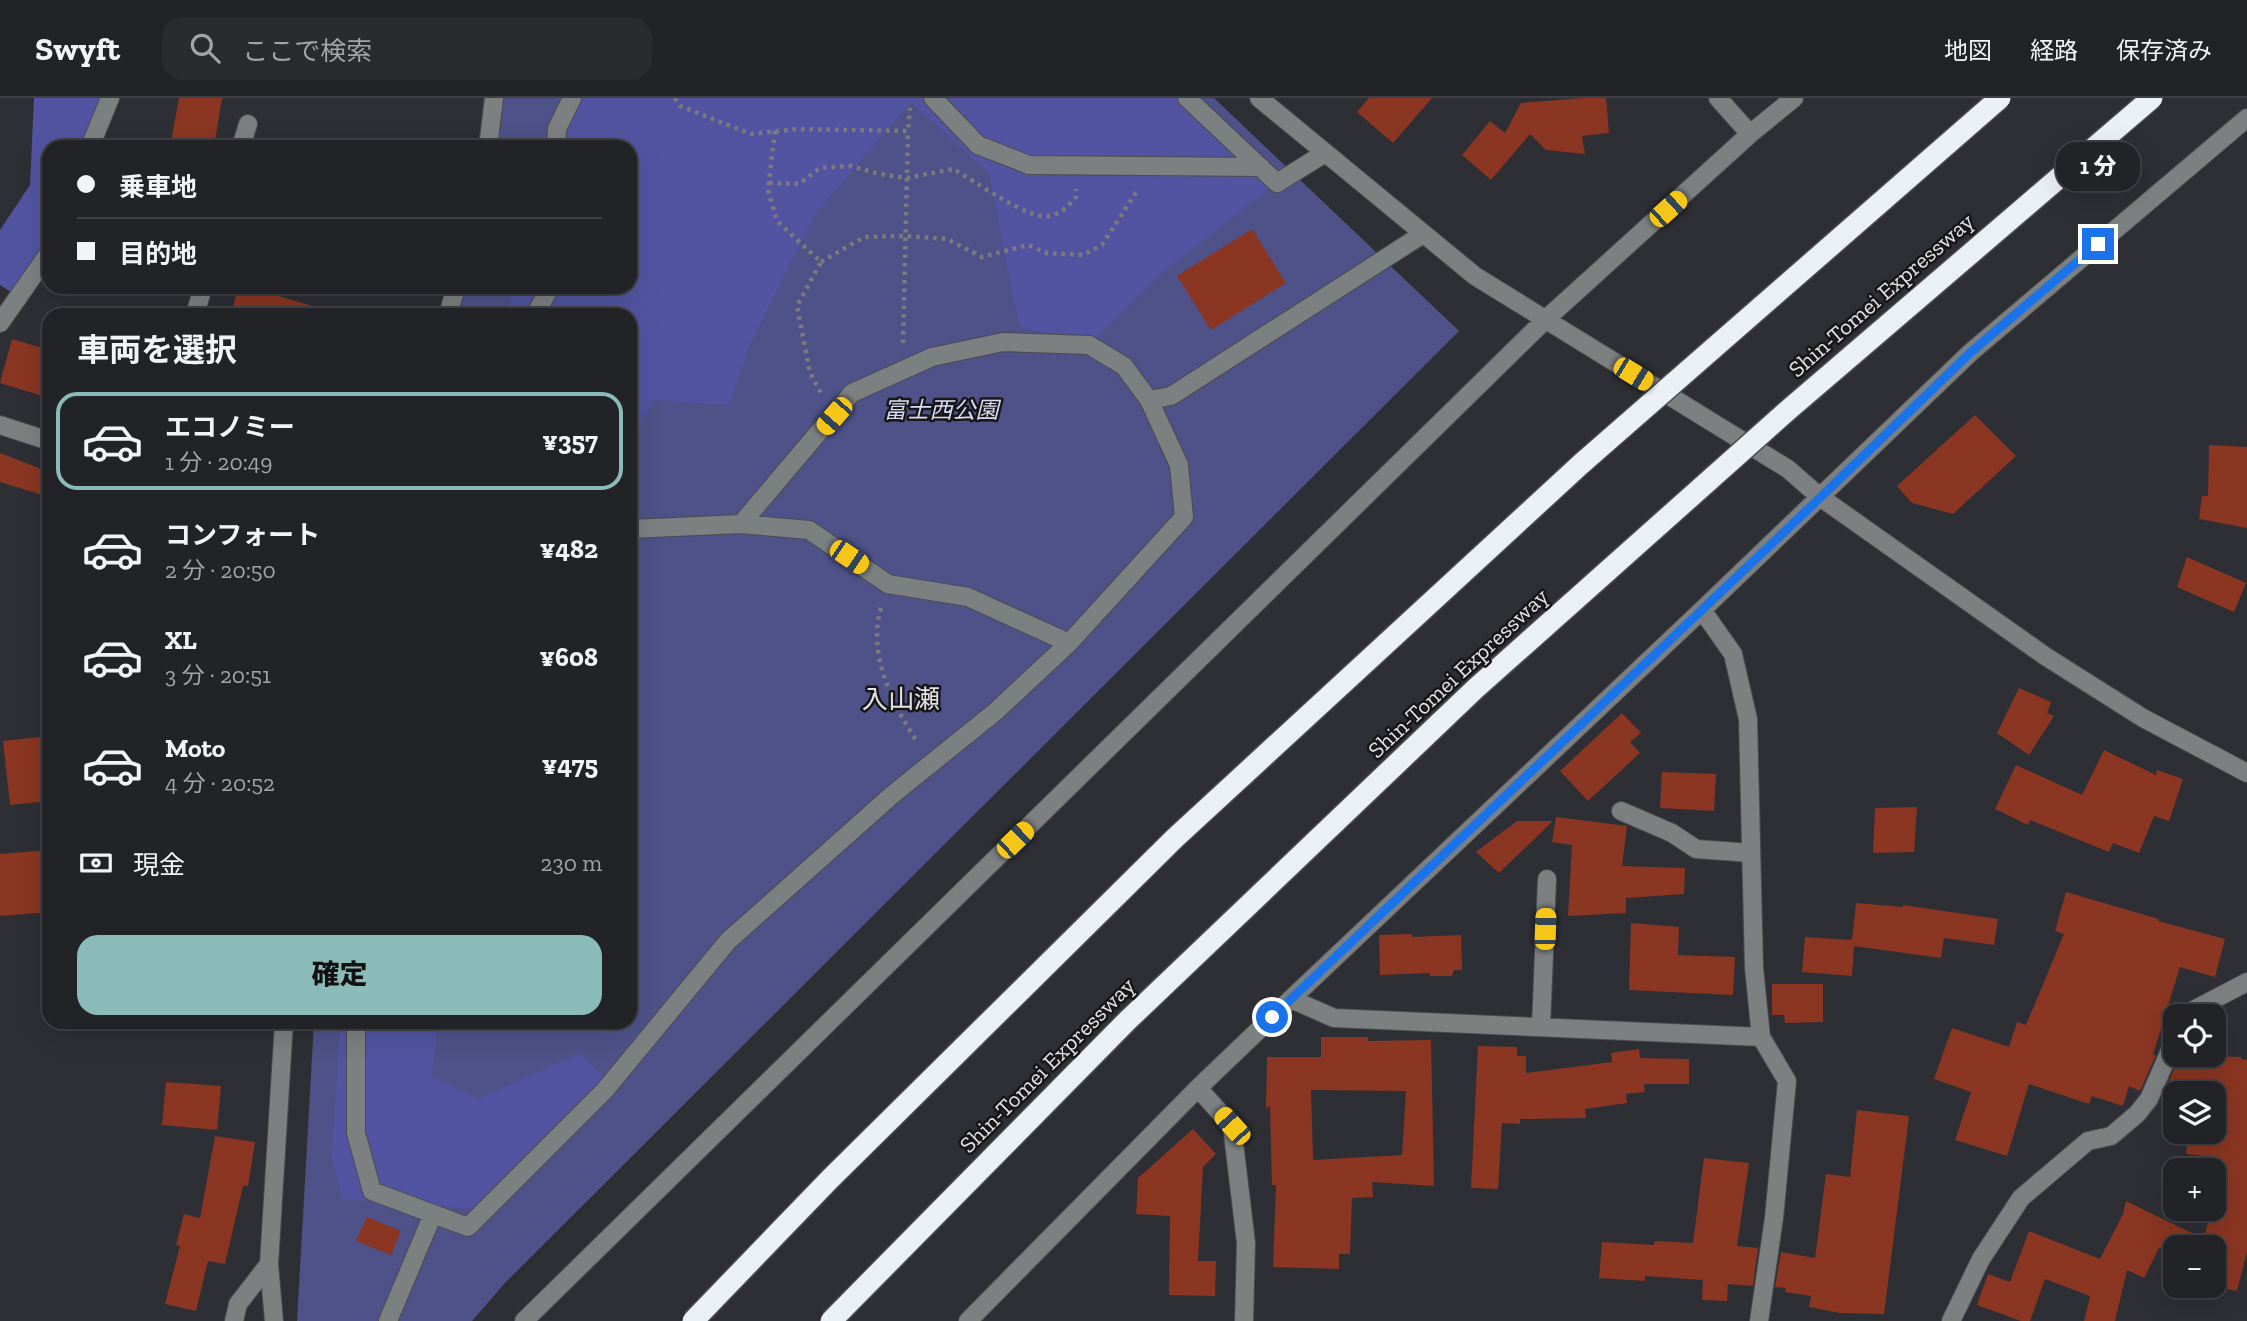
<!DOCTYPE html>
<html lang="ja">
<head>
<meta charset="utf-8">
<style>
	body { margin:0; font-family:"Zilla Slab","Noto Sans JP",serif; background:#2a2b2f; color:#f1f3f6; height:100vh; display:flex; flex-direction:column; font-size:26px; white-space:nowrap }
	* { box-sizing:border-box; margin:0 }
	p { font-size:23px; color:#a2a4a7 }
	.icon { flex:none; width:38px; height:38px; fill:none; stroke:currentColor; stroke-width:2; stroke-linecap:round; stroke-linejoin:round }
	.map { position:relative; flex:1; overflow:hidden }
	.side { position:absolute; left:42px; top:210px; width:595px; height:721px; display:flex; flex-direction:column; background:#222327; border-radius:21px; box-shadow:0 7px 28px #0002,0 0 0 2px #3f4044 }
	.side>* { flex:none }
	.top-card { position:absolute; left:42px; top:42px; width:595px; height:154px; border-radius:21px; box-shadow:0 7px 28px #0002,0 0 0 2px #3f4044; display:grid; align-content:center; height:154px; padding:0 35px; background:#222327 }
	.controls { position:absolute; left:2163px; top:906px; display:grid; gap:14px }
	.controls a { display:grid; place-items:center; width:63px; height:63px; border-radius:14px; background:#222327; box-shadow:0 7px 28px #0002,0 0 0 2px #3f4044; font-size:35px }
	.end { position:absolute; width:32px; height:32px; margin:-16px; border:9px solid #1a73e8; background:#fff; box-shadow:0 0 0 4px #fff }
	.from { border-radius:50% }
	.bubble { position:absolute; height:49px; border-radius:21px; background:#222327; box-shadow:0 7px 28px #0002,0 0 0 2px #3f4044; font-size:23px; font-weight:800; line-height:49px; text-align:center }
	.car { position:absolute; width:21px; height:42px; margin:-21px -10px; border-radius:9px; box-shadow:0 0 5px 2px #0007; background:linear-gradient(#f5c518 24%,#345 0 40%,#f5c518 0 76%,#345 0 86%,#f5c518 0) }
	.top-card b { display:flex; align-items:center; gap:24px; height:66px; font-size:26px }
	.top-card b+b { border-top:2px solid #3f4044 }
	.top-card i { width:18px; height:18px; background:#f1f3f6 }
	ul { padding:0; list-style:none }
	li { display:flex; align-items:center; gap:21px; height:98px; margin:0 14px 10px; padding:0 21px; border:4px solid transparent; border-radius:21px }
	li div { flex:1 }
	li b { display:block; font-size:26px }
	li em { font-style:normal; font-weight:800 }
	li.selected { border-color:#8bbbb9 }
	li>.icon { width:63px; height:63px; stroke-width:1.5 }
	h2 { padding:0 35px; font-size:32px; line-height:84px }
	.pay { display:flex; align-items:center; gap:18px; height:77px; padding:0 35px; font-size:26px }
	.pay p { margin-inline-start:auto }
	.primary-button { display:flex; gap:14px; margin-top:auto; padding:14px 35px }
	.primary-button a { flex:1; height:80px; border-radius:21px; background:#8bbbb9; color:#111; font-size:28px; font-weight:800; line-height:80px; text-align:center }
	header { display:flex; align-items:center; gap:42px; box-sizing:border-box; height:98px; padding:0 35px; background:#222327; border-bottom:2px solid #3f4044 }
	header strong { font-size:33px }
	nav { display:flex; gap:38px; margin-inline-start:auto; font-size:24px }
	.search { width:490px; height:63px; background:#2a2b2f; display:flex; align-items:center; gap:18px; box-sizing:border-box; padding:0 24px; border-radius:21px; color:#a2a4a7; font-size:26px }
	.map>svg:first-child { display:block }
	.green { fill:#4e5288 }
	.forest { fill:#5254a1 }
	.building { fill:#8a3622; fill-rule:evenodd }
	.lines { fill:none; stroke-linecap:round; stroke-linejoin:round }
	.minor-casing { stroke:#4b4c50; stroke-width:20 }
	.path { stroke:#7b7b7f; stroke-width:4.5; stroke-dasharray:3.5 5; stroke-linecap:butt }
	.minor { stroke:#7d8081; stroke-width:18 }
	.highway-bridge-casing { stroke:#4b4c50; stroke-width:24; stroke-linecap:butt }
	.highway-bridge { stroke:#eaf0f4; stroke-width:21 }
	.route { stroke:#1a73e8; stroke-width:9 }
	.labels { text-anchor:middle; stroke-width:5; stroke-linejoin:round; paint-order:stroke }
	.street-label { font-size:23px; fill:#e3e3e6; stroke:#171719 }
	.park-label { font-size:23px; font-style:italic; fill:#d8dbf1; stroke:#171719 }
	.quarter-label { font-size:26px; fill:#e3e3e6; stroke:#171719 }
</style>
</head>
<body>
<header>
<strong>Swyft</strong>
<div class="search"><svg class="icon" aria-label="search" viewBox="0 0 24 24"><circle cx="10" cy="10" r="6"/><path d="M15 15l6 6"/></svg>ここで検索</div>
<nav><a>地図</a><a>経路</a><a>保存済み</a></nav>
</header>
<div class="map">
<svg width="2247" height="1223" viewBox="0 0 2247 1223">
	<rect width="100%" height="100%" fill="#2e2f34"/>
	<path class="green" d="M498,0H1214L1459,233L505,1185L472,1223H297L314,924H630V217H447L453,189H630V49H487Z"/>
	<path class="forest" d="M34,0H107L90,49H49V135L19,199L0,187V132L30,87Z
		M568,0H1184L1277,85L1165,172L1089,247L1019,228L989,75L911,4L816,115L750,246L729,307L653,302L630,346V217H508L512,189H630V49H542Z
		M340,924H438L432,978L478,1001L580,955L617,993L486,1111L342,1101L332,1060Z"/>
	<path class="building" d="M179,0H222L214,49H170Z
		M1369,0H1432L1393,45L1357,14Z
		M1582,0H1606L1609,35L1582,38L1585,56L1546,52L1530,36L1491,82L1462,57L1490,23L1505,35L1521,5Z
		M1252,131L1286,185L1211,232L1177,178Z
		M238,189H248L319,210L318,217H231Z
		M12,241L49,252V300L0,285Z
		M1975,317L2016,358L1953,416L1912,405L1897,388Z
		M2209,347L2247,349V430L2199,421L2202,398H2208Z
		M0,355L49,374V399L0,384Z
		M2187,459L2246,485L2234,514L2177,489Z
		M2019,590L2051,604L2047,615L2054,618L2029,657L1997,635Z
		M1622,615L1641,635L1630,644L1640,655L1588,703L1560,673Z
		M49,638V703L10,707L3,643Z
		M2104,652L2156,677L2157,672L2183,681L2169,723L2154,718L2139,755L2113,745L2109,754L2030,722L2028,727L1995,711L2016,667L2082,697Z
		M1662,674L1716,676L1714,713L1660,710Z
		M1917,709L1914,754L1873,755L1875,710Z
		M1556,719L1627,728L1622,768L1685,770L1684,796L1626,800V815L1568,818L1572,747L1552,744Z
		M1517,723H1553L1499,775L1476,754Z
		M49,752V814L0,818V756Z
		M2066,794L2159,821L2158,823L2225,841L2215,879L2180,869L2153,957H2156L2140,993L2129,988L2123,1008L2092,998L2089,1006L2029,986L2007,1058L1955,1042L1971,994L1934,981L1952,930L2009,949L2017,924L2026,927L2064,836L2055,833Z
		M1856,805L1903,809V807L1998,821L1994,847L1944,840L1941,860L1854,848L1852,878L1802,874L1805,839L1852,842Z
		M1631,825L1679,829L1678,857L1735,859L1733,897L1629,892Z
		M1412,836V839L1461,837L1462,872H1454L1452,878H1430V875L1380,877L1379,837Z
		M1772,886H1823V924L1785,925L1784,917H1772Z
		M1321,939H1368V943L1431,942L1434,1088L1372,1084L1373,1099L1352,1100L1350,1156H1339V1171L1273,1169L1276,1087H1272L1270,1007L1266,1011L1267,959H1321ZM1311,992L1406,993L1402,1057L1313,1062Z
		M1478,948L1517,949V958H1526V975L1612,964L1611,955L1639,951L1640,960L1689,961V986H1644L1645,994L1626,996L1627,1005L1585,1011L1586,1020L1520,1021V1026L1502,1025L1498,1091L1471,1090Z
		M2180,957L2241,959V961L2247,962V1154L2237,1193L2214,1188V1150H2159L2144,1180L2127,1172L2115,1223H2084L2090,1198L2045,1181L2030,1223H2021L1977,1207L1988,1176L2010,1184L2029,1133L2100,1161L2123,1116L2126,1103L2204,1141L2211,1111H2214V1059L2186,1056L2189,1034H2214V996H2175V1005L2162,1000Z
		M166,984L221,988L217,1032L162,1027Z
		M1857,1012L1909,1018L1884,1216L1840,1215L1809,1209L1811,1198L1785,1194L1786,1190L1775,1189L1781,1154L1815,1160L1826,1076L1850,1079Z
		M1193,1031L1216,1056L1203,1069L1198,1163H1216L1215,1198L1169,1197L1170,1118L1136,1116L1138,1080Z
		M215,1038L255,1044L248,1088H243L225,1166L208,1163L196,1213L165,1206L180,1148L176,1147L184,1116L200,1120Z
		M1704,1060L1749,1065L1737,1148L1758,1150L1753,1188L1728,1186L1727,1203L1702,1202L1703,1182L1645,1178V1183L1599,1180L1602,1144L1654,1147L1655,1143L1693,1145Z
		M367,1119L401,1133L391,1157L356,1143Z"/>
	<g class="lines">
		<defs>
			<path id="minor" d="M933,0L978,47L1029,67L1261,69
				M1187,0L1277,85L1325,55
				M1259,0L1475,178L1788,371L1820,399L2045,558L2143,620L2247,675
				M1718,0L1750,36
				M90,49L110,0
				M241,49L248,26
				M488,49L494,0
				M556,49L557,31L572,0
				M195,217L203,189
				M448,217L456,189
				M535,217L550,189
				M0,225L49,155
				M0,327L49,343
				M741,426L809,432L888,486L968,499L1069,545L1184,419L1179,367L1149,302
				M630,431L741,426L852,295L932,259L1003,244L1089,247L1124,268L1149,302L1171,298L1423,136
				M1702,512L1733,556L1748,621L1754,870L1761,939L1787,983L1774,1120L1759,1223
				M1621,713L1672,735L1696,751L1751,755
				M1291,901L1334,920L1761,939
				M2185,919L2186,916L2247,884
				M356,924V1035L372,1093L468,1129L605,992L728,843L892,697L995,614L1069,545
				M1541,929L1547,781
				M1198,990L1232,1028L1246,1145L1244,1223
				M234,1223L238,1206L269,1166
				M274,1223L269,1166L284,924
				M388,1223L433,1116
				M524,1223L1545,222L1750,36L1794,0
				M968,1223L1198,990L1291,901L1702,512L1971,254L2247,20
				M1951,1223L1981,1161L2021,1100L2088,1043L2111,1038L2137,1016L2149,1001L2175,941"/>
		</defs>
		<use href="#minor" class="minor-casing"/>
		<path class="path" d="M675,0L680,8L751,36L797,31L908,33L910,10
			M775,33L768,92L777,123L821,164L797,208L810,275L821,295
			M769,85L799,86L820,70L851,68L879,76L907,80L953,71C974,82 1029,123 1050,118C1062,115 1069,107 1076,99V91
			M821,164L864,139L906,138L947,141L982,159L1028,147L1047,155L1083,157L1102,147L1137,93
			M903,245L908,33
			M881,510C867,556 893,608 918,645"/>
		<use href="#minor" class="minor"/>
		<defs>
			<path id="highway-bridge" d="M693,1223L830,1081L1175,740L1581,366L2000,0
				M831,1223L1128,922L1475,591L1787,313L2152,0"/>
		</defs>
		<use href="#highway-bridge" class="highway-bridge-casing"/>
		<use href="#highway-bridge" class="highway-bridge"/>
	</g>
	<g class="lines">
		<path class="route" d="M1272,919L1801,418L1971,254L2098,146"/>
	</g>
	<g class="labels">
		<g class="street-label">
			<text transform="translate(1881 197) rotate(-41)" y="8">Shin-Tomei Expressway</text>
			<text transform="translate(1458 575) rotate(-43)" y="8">Shin-Tomei Expressway</text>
			<text transform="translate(1047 967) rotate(-45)" y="8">Shin-Tomei Expressway</text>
		</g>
		<g class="park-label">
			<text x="941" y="320">富士西公園</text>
		</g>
		<g class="quarter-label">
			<text x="901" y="610">入山瀬</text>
		</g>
	</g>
</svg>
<div class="controls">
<a><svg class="icon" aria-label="locate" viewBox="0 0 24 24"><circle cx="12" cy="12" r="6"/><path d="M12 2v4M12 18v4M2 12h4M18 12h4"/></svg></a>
<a><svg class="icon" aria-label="layers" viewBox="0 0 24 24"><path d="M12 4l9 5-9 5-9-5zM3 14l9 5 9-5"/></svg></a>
<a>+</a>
<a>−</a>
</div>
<i class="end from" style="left:1272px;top:919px"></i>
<i class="end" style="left:2098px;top:146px"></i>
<div class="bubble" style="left:2056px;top:44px;width:84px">1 分</div>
<i class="car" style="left:1668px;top:111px;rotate:48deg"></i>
<i class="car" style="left:1633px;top:276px;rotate:121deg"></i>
<i class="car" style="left:834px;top:318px;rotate:221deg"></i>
<i class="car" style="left:849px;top:459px;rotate:124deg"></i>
<i class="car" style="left:1015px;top:742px;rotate:46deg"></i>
<i class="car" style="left:1545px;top:831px;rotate:2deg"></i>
<i class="car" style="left:1232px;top:1028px;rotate:318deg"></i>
<div class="top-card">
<b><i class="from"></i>乗車地</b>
<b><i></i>目的地</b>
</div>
<section class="side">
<h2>車両を選択</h2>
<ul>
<li class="selected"><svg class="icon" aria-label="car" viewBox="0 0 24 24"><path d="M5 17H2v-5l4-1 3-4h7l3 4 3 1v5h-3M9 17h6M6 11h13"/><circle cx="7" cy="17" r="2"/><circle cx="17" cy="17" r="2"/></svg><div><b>エコノミー</b><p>1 分 · 20:49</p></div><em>¥357</em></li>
<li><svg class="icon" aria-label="car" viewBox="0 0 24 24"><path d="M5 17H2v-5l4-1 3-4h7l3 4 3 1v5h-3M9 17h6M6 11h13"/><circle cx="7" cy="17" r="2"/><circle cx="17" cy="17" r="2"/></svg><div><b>コンフォート</b><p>2 分 · 20:50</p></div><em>¥482</em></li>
<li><svg class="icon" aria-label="car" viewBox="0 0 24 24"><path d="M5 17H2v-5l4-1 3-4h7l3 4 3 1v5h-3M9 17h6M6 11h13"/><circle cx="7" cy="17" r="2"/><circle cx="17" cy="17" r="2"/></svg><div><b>XL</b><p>3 分 · 20:51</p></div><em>¥608</em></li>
<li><svg class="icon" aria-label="car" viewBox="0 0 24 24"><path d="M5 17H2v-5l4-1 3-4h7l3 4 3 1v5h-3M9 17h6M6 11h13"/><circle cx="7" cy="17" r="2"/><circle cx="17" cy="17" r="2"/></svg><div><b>Moto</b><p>4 分 · 20:52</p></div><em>¥475</em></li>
</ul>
<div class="pay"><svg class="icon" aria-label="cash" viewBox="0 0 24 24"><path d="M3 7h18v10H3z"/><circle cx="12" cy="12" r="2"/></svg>現金<p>230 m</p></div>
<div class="primary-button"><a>確定</a></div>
</section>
</div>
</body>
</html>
